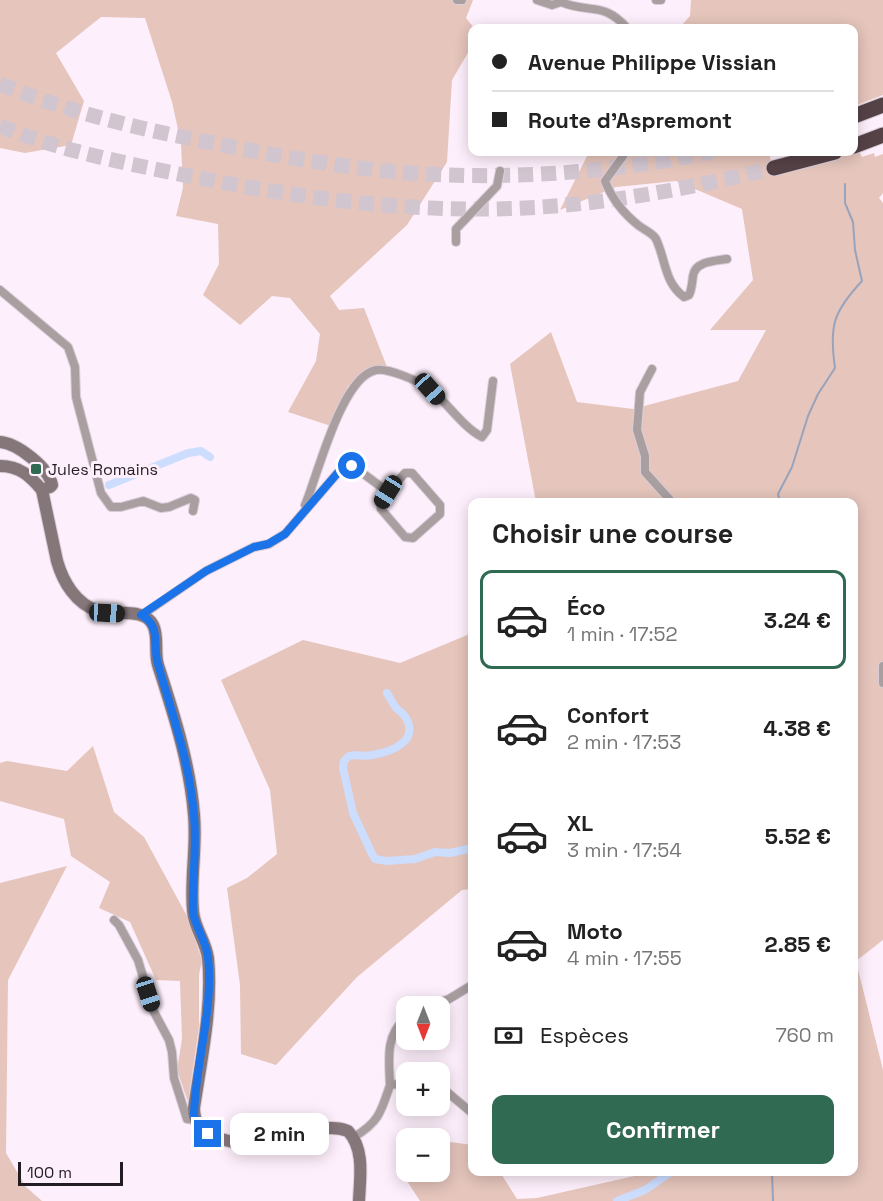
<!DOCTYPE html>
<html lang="fr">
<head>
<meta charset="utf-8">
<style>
	body { margin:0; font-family:"Space Grotesk",sans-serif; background:#f6f6f6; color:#222; height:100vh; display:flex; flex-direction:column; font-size:22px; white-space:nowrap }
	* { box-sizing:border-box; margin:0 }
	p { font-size:20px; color:#767676 }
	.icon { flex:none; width:33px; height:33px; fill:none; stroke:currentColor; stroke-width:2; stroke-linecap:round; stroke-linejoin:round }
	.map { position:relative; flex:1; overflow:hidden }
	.sheet { position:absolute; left:468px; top:498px; width:390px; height:678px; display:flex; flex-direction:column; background:#fff; border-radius:12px; box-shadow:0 3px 15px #0003 }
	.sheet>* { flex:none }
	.guide { position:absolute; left:468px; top:24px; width:390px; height:132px; border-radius:12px; box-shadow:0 3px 15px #0003; display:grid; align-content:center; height:132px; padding:0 24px; background:#fff }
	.needle { width:39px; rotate:180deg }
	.tools { position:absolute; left:396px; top:996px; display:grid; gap:12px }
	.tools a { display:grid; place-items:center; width:54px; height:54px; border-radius:12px; background:#fff; box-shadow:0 3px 15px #0003; font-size:30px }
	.scale { position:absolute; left:18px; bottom:15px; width:105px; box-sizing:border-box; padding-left:6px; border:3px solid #231d23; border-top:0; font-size:16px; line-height:21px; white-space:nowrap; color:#231d23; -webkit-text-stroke:4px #fdeffb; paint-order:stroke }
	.end { position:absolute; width:27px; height:27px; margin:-14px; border:8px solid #1a73e8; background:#fff; box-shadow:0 0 0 3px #fff }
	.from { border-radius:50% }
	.bubble { position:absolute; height:42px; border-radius:12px; background:#fff; box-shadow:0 3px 15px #0003; font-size:20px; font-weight:700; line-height:42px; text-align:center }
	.car { position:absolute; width:18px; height:36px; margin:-18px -9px; border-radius:8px; box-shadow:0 0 4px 2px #0007; background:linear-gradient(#222 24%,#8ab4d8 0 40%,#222 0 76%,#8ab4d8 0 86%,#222 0) }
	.guide b { display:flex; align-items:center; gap:21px; height:57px; font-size:22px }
	.guide b+b { border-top:2px solid #e0e0e0 }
	.guide i { width:15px; height:15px; background:#222 }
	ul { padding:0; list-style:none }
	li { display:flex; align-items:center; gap:18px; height:99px; margin:0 12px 9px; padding:0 12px; border:3px solid transparent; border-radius:12px }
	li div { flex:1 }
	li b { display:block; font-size:22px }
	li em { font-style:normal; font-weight:700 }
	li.current { border-color:#316a52 }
	li>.icon { width:54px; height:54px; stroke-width:1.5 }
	h2 { padding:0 24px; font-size:27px; line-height:72px }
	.pay { display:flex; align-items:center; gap:15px; height:66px; padding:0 24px; font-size:22px }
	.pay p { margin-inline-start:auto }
	.cta { display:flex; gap:12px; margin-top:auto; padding:12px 24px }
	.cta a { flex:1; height:69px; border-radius:12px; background:#316a52; color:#fff; font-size:24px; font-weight:700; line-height:69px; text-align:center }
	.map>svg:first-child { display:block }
	.green { fill:#e5c5bc }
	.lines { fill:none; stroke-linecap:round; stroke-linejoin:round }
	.stream { stroke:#99a3bc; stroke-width:2 }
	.canal { stroke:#ccddfe; stroke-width:8 }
	.highway-tunnel { stroke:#d1c5d0; stroke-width:15; stroke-dasharray:15 8; stroke-linecap:butt }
	.street-casing { stroke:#dacdd8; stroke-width:10 }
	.secondary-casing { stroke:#dacdd8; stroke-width:14 }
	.highway-casing { stroke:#dacdd8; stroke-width:17 }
	.street { stroke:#a99fa1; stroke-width:8 }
	.secondary { stroke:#85767a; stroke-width:12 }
	.highway { stroke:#554246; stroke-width:15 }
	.route { stroke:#1a73e8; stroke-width:8 }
	.poi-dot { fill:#316a52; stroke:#fdeffb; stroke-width:2 }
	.labels { text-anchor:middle; stroke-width:6; stroke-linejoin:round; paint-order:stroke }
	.poi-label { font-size:16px; fill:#231d23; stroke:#fdeffb; text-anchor:start }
</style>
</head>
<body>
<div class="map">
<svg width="883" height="1201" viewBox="0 0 883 1201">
	<rect width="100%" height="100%" fill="#fdeffb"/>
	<path class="green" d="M0,0H473L466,18L474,28L472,46L452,80L447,162L407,225L330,296L339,310L364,308L387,367L348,386L331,426L288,412L316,361L320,334L290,298L272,296L240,325L203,295L219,264L218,224L176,216L183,188L181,143L172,102L145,18L101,17L56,53L84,101L71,145L25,153L0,148Z
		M691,0H883V95L854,106V28H679L690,16Z
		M859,151L862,157L874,153L875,157L883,154V193L879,198L883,203V940L856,961L883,1070V1201H420L407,1181L418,1172H440V1152L451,1142L472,1145V1172H500L517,1199L537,1198L652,1172H854V502H536L510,364L551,332L577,402L633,409L738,381L766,330H710L753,280L742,209L676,181L616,187L560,210L589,152H769L774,176Z
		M472,633V889L462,890L357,977L276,1065L241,1054L240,985L227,888L247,878L277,854L270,790L221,680L303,640L400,663Z
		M93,746L114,812L144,837L187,916L202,960L199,975V1027L188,1102L177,1070L182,1039L180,981L156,980L130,922L99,908L110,882L71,856L64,819L0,801V763L7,761L67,771Z
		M67,866L8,980L6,1153L26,1187L42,1201H0V883Z"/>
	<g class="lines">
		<path class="stream" d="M780,502L778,494L792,467L808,416L818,394L835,368C829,326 833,312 862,281L855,250L853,222L845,203V184
			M772,1172L773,1201"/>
		<path class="canal" d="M109,485L188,453L201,451L210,457
			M387,693C390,698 393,704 397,709C399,710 403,714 404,715C422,740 392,752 372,755C364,757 356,754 349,756L344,761L343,768L353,813L372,854L375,859L387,861L415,859L435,852L450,853L472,848
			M617,1201L645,1190L671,1172"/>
		<path class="highway-tunnel" d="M0,84C70,113 144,130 218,144C277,156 336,166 397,172C502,181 609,173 712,152
			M0,126C61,151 125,163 189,176C304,199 423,215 541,207C620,202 698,186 774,168"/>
		<defs>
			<path id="street" d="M457,0H462
				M537,0L552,5L561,2
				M561,0V2C590,14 603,1 627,28
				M656,0H661
				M626,152L605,181C612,199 623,213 638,225C644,230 653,233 656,239C666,260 664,282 684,297L689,295C692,289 692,283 693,276C695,261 715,261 727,259
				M456,242V229L497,186L500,171
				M0,290L68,347L75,367L76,397L101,493L111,507H121L143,501L161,508L169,507L191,498L195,500L193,511
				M652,369L640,392L637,430L645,456V472L672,502
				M305,505C318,475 341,377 376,370C389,368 418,381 428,388C447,401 461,426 482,437L487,430L493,381
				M142,615L206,571L254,547L269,544L285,534L341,469L353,466L388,492L381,503V509L405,537L413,538L440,514V505L412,473H405L388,492
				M883,666V683
				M114,920L119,925L138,960L153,1010L169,1040L172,1052L174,1078L187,1119L195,1120
				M428,1006L449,999L472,985
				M390,1085C389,1060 385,1035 406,1018
				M440,1086L472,1113
				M354,1137C379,1122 381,1112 390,1085L406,1083"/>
			<path id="secondary" d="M0,442C17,443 49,468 52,485L50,487L42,490
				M0,466C20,466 30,476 42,490
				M42,490L57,561C63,582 76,604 98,611C115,616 144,607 153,625C159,637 154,652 158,665C174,715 190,764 194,815C197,847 190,879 193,911C194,928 206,941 208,958C213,1006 201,1060 194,1108C194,1122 200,1130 213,1136C233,1144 254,1147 276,1142C299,1136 324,1122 348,1131C365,1149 360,1178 359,1201"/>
			<path id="highway" d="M854,116L883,105
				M854,146L883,135
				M774,168L835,152"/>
		</defs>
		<use href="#street" class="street-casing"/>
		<use href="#secondary" class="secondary-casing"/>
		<use href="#highway" class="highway-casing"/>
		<use href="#street" class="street"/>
		<use href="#secondary" class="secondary"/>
		<use href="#highway" class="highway"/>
	</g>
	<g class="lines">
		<path class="route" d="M208,1134L198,1125L194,1115C195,1064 214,1009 208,957C206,941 196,928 193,913C192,881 197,848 194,816C190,763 172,714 158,664C152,645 162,626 141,615L206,571L254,547L268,544L285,534L341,469L352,466"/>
	</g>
	<rect class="poi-dot" x="30" y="463" width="12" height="12" rx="3"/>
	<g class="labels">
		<g class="poi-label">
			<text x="48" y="475">Jules Romains</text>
		</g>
	</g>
</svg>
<div class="tools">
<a><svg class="needle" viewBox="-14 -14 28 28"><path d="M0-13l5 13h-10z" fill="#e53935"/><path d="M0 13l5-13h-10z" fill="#767676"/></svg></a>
<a>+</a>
<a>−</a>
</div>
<div class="scale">100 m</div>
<i class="end from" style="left:352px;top:466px"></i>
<i class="end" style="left:208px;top:1134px"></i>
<div class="bubble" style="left:230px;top:1113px;width:99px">2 min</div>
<i class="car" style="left:430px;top:389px;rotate:138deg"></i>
<i class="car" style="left:388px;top:492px;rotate:212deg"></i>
<i class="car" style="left:107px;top:613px;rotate:93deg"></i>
<i class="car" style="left:148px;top:994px;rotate:162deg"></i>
<div class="guide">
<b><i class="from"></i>Avenue Philippe Vissian</b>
<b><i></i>Route d'Aspremont</b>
</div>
<section class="sheet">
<h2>Choisir une course</h2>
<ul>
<li class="current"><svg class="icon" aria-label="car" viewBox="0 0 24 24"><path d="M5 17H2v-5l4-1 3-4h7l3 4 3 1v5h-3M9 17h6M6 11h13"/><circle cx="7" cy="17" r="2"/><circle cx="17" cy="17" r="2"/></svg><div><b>Éco</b><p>1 min · 17:52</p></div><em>3.24 €</em></li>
<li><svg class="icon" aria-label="car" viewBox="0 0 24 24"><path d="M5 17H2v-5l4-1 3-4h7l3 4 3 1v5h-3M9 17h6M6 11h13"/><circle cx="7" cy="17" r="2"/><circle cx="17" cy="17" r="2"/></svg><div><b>Confort</b><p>2 min · 17:53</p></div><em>4.38 €</em></li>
<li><svg class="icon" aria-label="car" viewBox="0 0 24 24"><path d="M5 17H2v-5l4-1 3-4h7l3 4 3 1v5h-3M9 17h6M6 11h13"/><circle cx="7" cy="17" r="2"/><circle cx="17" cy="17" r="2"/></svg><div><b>XL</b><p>3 min · 17:54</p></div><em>5.52 €</em></li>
<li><svg class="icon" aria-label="car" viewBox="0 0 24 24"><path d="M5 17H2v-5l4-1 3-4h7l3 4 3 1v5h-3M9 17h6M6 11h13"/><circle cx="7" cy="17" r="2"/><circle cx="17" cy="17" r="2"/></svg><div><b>Moto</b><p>4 min · 17:55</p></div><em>2.85 €</em></li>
</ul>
<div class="pay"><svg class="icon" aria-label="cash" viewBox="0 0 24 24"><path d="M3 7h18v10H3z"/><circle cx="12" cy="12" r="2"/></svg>Espèces<p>760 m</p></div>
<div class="cta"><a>Confirmer</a></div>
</section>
</div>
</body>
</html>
